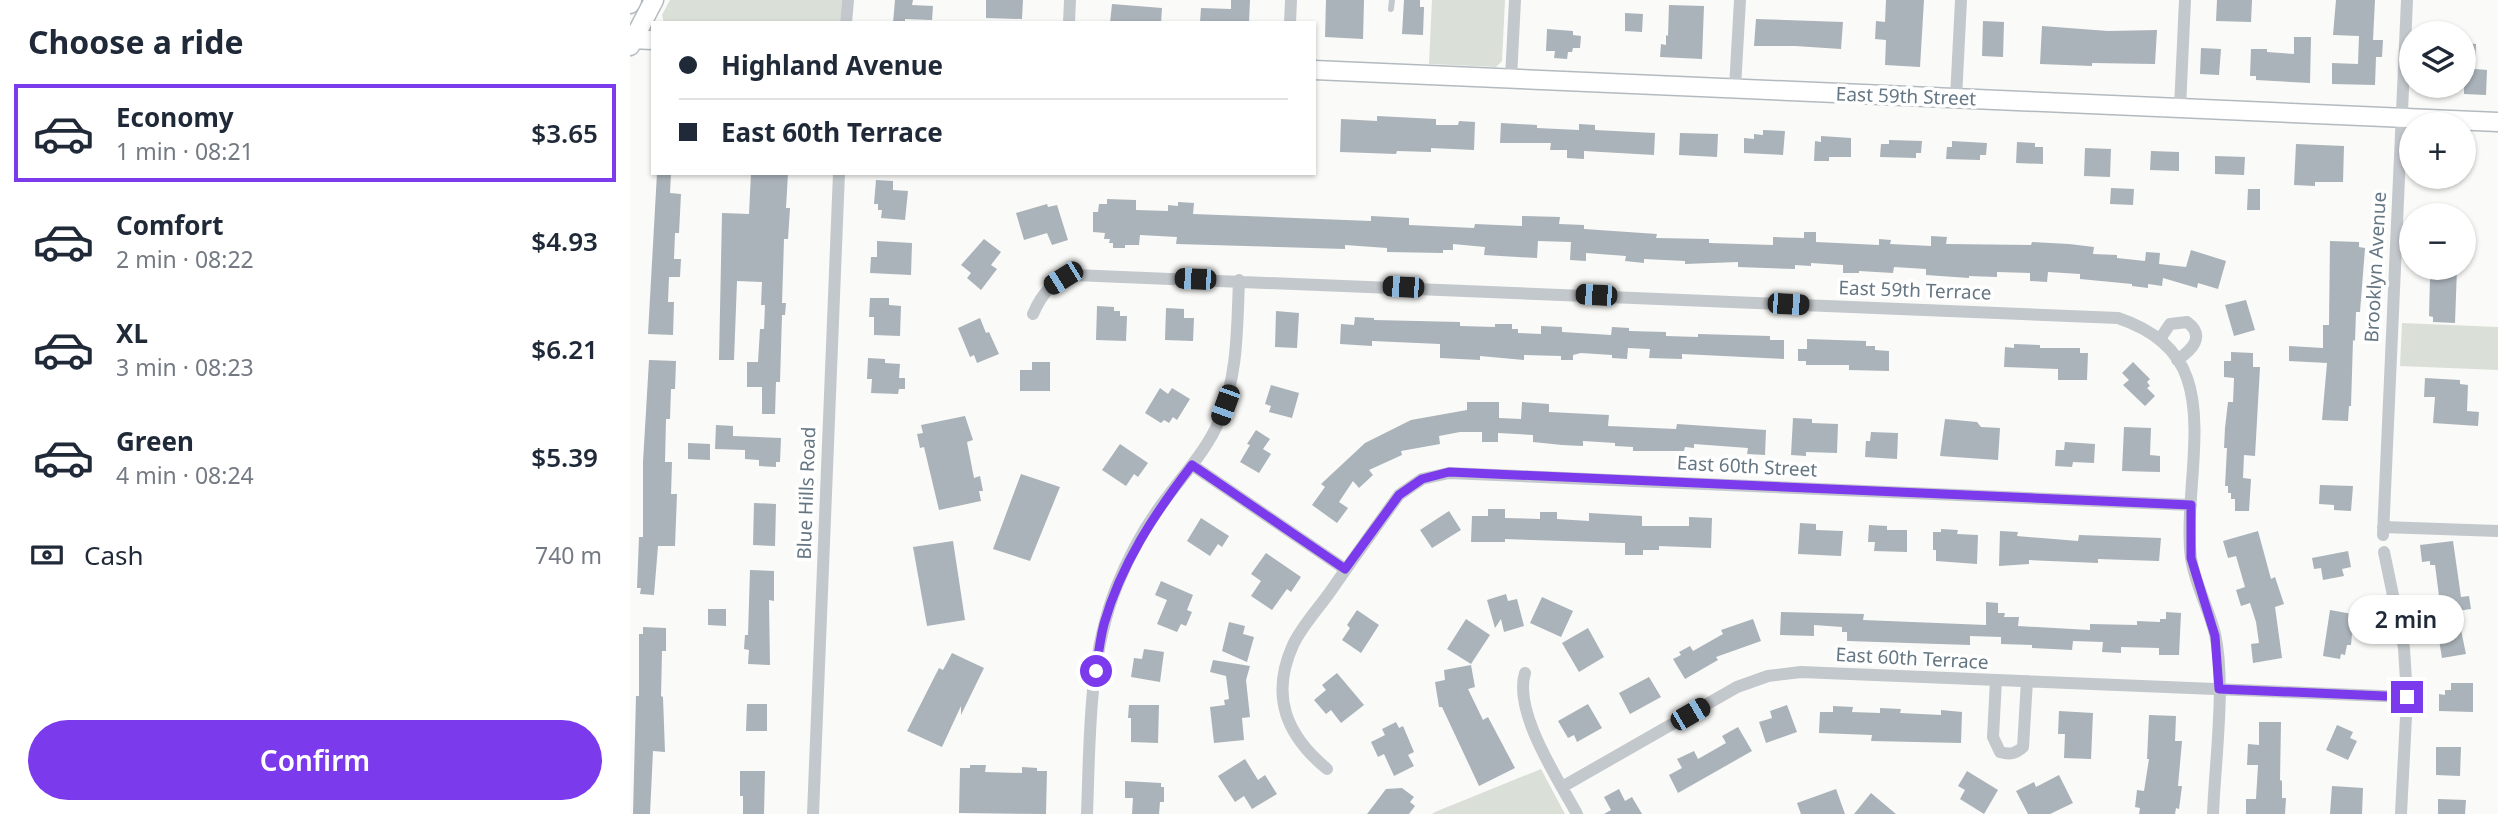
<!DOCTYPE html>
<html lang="en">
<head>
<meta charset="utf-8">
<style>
	body { margin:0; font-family:"Noto Sans",sans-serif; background:#f2f2f3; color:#1f2937; height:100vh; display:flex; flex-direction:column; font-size:26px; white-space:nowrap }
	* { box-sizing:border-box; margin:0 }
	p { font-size:23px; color:#747a83 }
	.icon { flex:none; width:38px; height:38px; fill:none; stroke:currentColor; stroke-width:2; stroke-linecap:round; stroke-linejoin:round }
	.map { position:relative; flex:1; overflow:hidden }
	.sheet { display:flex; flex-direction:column; background:#fff; width:630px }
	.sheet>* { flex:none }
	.hud { position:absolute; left:21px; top:21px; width:665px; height:154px; border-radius:0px; box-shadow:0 2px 5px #0004; display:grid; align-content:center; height:154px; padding:0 28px; background:#fff }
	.fabs { position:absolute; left:1769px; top:21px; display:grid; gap:14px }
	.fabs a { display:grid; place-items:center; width:77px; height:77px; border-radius:50%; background:#fff; box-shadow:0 2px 5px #0004; font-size:35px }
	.end { position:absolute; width:32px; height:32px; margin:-16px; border:9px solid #7c3aed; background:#fff; box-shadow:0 0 0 4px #fff }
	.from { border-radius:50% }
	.bubble { position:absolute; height:49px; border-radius:24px; background:#fff; box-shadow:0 2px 5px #0004; font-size:23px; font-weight:600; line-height:49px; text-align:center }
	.car { position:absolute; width:21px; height:42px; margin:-21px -10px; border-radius:9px; box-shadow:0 0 5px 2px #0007; background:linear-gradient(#222 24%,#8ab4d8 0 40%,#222 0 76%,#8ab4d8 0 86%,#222 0) }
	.hud b { display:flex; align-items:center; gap:24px; height:66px; font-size:26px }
	.hud b+b { border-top:2px solid #e0e1e3 }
	.hud i { width:18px; height:18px; background:#1f2937 }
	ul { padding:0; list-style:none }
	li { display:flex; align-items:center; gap:21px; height:98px; margin:0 14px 10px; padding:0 14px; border:4px solid transparent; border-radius:0px }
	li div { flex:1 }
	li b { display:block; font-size:26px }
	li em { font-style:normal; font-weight:600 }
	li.selected { border-color:#7c3aed }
	li>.icon { width:63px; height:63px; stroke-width:1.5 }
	h2 { padding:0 28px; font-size:32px; line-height:84px }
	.pay { display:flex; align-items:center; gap:18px; height:77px; padding:0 28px; font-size:26px }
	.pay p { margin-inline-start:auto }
	.primary-button { display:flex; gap:14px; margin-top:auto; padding:14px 28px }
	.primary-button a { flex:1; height:80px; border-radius:42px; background:#7c3aed; color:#fff; font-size:28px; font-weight:600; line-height:80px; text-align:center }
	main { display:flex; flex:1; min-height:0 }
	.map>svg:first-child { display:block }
	.green { fill:#dadfd7 }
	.building { fill:#aab3b9 }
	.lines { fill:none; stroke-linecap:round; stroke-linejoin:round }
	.secondary-casing { stroke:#b3babf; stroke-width:21 }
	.lane { stroke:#c3c8cc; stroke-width:6 }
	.street { stroke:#c3c8cc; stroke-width:12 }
	.secondary { stroke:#fff; stroke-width:18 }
	.route { stroke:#7c3aed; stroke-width:9 }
	.labels { text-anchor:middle; stroke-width:7; stroke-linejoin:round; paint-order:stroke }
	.street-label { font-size:19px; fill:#657683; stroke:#fff }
</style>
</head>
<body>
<main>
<section class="sheet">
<h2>Choose a ride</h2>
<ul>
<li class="selected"><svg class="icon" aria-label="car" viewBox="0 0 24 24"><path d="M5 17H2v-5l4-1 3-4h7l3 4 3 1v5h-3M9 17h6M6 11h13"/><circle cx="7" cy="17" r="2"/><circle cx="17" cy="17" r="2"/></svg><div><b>Economy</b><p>1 min · 08:21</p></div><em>$3.65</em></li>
<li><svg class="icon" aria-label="car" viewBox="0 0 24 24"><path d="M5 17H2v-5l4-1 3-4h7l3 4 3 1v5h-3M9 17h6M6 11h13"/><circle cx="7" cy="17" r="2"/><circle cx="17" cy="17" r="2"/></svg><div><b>Comfort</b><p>2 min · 08:22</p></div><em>$4.93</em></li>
<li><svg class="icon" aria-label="car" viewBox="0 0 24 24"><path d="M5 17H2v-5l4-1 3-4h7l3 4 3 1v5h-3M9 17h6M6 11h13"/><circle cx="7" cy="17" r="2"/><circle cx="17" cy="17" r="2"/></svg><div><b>XL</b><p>3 min · 08:23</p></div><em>$6.21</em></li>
<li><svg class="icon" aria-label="car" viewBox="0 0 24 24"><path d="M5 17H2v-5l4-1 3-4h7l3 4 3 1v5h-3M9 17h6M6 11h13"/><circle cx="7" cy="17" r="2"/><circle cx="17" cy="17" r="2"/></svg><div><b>Green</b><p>4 min · 08:24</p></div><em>$5.39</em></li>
</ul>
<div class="pay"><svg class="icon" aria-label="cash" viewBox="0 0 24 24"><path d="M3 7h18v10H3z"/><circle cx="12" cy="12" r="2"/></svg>Cash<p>740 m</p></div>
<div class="primary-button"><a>Confirm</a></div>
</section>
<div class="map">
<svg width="1868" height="814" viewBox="0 0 1868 814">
	<rect width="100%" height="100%" fill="#fafaf8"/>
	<path class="green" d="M40,0H212L210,23H34L32,15Z
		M802,0H875L872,61L866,67L799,64Z
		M1772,323L1868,327V370L1770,366Z
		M911,769L935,814H802L805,812Z"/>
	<path class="building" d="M265,0H283L282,5L303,6L302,20L275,19V23H263Z
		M356,0H393L392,19L356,18Z
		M601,0H620L619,23L570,22L571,8L601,9Z
		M696,0H734L733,39L695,37Z
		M774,0H790V7H794L793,35L772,34Z
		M1256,0H1294L1290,67L1255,65L1256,40L1245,39L1246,21L1255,22Z
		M1587,0H1622L1621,22L1586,21Z
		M1706,0H1745L1743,40H1753L1752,57H1746L1745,85L1702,84V63L1728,64L1729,36L1703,35Z
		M482,4L532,8L531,23H480Z
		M1039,5L1074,6L1072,59L1030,57L1031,44L1036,45V35L1038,36Z
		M995,13L1013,14L1012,32L995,31Z
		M1126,19L1213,22L1211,49L1165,46H1124Z
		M1353,21L1374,22L1373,57L1352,56Z
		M1412,26L1478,31L1527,30L1525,64L1462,63V66L1410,64Z
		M917,29L943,31V35L951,36L950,48H943L942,52H938L937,59L924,58L925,51H916Z
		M1664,37H1681L1680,83L1626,80V76H1620L1621,49H1637V52L1664,54Z
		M1834,43L1846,44L1845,69L1857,70L1856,95L1834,94Z
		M1571,48L1591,49L1589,75L1570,74Z
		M747,116L806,119V125H828L829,121L845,122L844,150L801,148V152L767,151L766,154L710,152L711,119L747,121Z
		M871,123L907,125V128L949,130V124L965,125V130L1025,133L1024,155L954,151V159L937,158V150H920L921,143H870Z
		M1133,130L1155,131L1153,155L1114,153V138L1124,139V134L1133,135Z
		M1050,133L1088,134L1087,157L1049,155Z
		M1191,136L1221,138V157H1199V161H1184L1185,141L1191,142Z
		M1259,140L1292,141L1291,153H1286V158L1250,157L1251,144H1259Z
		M1322,141L1357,143L1356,155H1350V160L1316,159L1317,147H1322Z
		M1387,142L1405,143V147H1413V164L1386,163Z
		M1666,144L1714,146L1713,182H1685V186L1664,185Z
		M1455,148L1481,149L1480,177L1454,176Z
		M1521,151L1549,152V171L1520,170Z
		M1585,156L1615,157L1614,175L1585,174Z
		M27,173H41L40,193L51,194L49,233H45L44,259H51L50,277H39L38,302H44L43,335L18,334Z
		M121,173H158L156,208H160L158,239H154L152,303H156L155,315H152L150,382H146L145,414H132V387H117V362H128L130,329H134L135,305H131L132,282L107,281L104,360H89L92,213L119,214Z
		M246,180L263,181V190L278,191L275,220L251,218L252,210H248V204H244Z
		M1481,188L1504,189L1503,205L1480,204Z
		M1618,189H1630V210H1617Z
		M477,199L506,200V210L538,211V205L548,206V202L564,203L563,214L741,221V216L779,218V225L844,228L845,224L892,226V216L930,217L929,224L954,225V229L1027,234L1026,238L1079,239V243L1143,245V237L1174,238V232H1186V242L1249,245V239L1261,240L1260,244L1301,246V236L1317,237L1316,244L1401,245L1402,242L1439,244L1464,247L1463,254L1487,255V258L1515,261L1516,252L1530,253L1529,264L1556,267L1561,250L1596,261L1588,289L1568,283L1567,288L1533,278L1532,286L1518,284V288L1502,286V284L1450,279V274L1418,272L1417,282L1400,281V273L1367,272V277L1339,276V278L1296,275V269L1264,267L1263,273L1229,271V273H1213V265L1181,263V266L1165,265V269L1108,267V262L1055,264V261L1014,259V263L995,261L996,256L956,253V261L940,260L941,242L908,241L907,258L854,255L855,247L823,244V250H813V253L757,252V248L715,245V249L546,244L547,237L510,235L509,245H495V248H483V243H479L480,239H474L475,233L463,232V212H468L469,204H477Z
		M417,204L418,207L427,205L438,240L422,245L417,233L394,240L386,213Z
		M354,239L371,252L361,265L367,269L351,290L337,278L341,273L331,265Z
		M247,241L282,243L281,275L240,273L241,257H247Z
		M1700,241L1729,242V247L1735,248L1730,312H1726L1725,341L1723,340L1721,406H1719L1718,421L1692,420L1697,363L1659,361V346L1693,348V325H1699Z
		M1805,268H1827L1825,323L1803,322V317L1799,316L1800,278L1804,279Z
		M240,298H259V305L271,306L270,336L244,335V317H239Z
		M1616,300L1625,330L1604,336L1595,305Z
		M467,306L484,307V311H490V316H497L496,341L466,340Z
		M536,308L554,309V318H564L563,341L535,340Z
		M646,311L669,313L667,348L645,347Z
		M725,317L744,318V320L830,322V326L865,327V324H882V329H888V333L911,334V326L932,327V332L981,335L982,327L999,328V331L1036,332V336L1068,337V334L1140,336V340H1154V359L1052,354V359L1019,358L1020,349L998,348L997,359L982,358V355L951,353L943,355V360H931V356L894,355V360L850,356V360L810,358V344L742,341V346L710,344L711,324L724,325Z
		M350,318L356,333L359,332L369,354L347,363L344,355L340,357L328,328Z
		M1177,339L1236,341V346H1245V350L1259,351V371L1219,370V365H1176V361H1168V349H1177Z
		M1384,344L1410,345V348H1450V353H1458L1457,380H1428V369L1374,367L1375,347L1384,348Z
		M1601,352L1623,353V367H1630L1625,456L1614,455L1613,478L1621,479L1619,511H1605V499H1601V493H1598V486H1595L1597,448H1594L1595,428L1598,402H1603L1604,378L1594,377V361H1601Z
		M238,358L255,359V363L270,364L269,378H275V389H269L268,394L241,393L242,379H237Z
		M19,360L46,361L45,389H41L40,419H36L35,462H42L41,494H47L45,546H28L24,595L10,594L11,588H7L9,537H13V462Z
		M402,362H420V391H390V370H402Z
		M1503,362L1520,379L1517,382L1520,386L1517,388L1525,396L1515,406L1493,385L1499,380L1492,373Z
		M1795,378L1830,380V384L1838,385L1837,411L1849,412L1848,426L1803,423L1805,397H1794Z
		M641,385L669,393L662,418L639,412L641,406L635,404Z
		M530,388L538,394L542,388L560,399L547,420L543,417L539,423L534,420L531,423L515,413Z
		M837,402H869V418L891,419L892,402L919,404V412L979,415L978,426L1046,429L1047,424L1136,430L1135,455L1117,454L1118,448L1064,444V448L1055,447L1054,451H1003V447L985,446V443L953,441V446L932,445L903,442V435L868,433V442H852V432H830L809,436L810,444L771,451L772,455L739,470L743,475L729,488L723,481L709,502L718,508L707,523L682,505L695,487L691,484L735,443L781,420L837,410Z
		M335,416L343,440L337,442L344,478L350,476L353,491H349L351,501L309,510L294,447L290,448L287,434L293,433L291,425Z
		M1163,418L1182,419V423L1208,424L1207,453L1176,452V456L1161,455Z
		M1315,419L1347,422L1351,427L1370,428L1368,460L1310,456Z
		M86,425L103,426V436L151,438L150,462H146V467L129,466V460L115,459V450L85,449Z
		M1494,427L1521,428L1520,455L1530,456V472L1492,471Z
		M626,430L640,439L633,449L641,454L629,473L610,462L620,445L617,444Z
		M1241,432L1268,433L1267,459L1235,457L1236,441H1240Z
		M1435,442L1465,444L1464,463L1443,462L1442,467L1425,466L1426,450H1434Z
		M58,443L80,444V460L58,459Z
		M490,444L518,463L508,477L504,474L496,486L472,470Z
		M391,474L430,487L400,561L363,549Z
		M1690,485L1723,486L1721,511L1704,510V505L1689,504Z
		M124,503L146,504L145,546L123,545Z
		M858,509H875V518L910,519V512H927V519L959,521V513L1012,516V526H1059V517L1082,518L1081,548L1029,546V550H1013V555H995V543L875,539V542H841L842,516H858Z
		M819,511L831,530L802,548L790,530Z
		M571,518L599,536L592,547L588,544L580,556L557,541Z
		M1170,523L1186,524V530L1213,531L1211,556L1168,554Z
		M1239,525L1257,526V530H1277V552L1244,551L1245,542H1238Z
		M1311,529L1328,530L1327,534L1348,535L1347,564L1306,561V550H1303V532H1311Z
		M1370,531L1388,532L1387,536L1448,541L1449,535L1531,538L1529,561L1468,559V563L1399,560V564L1369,566Z
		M1628,531L1641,579L1645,577L1654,604L1645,607L1652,658L1623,663L1621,644L1629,643L1626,622L1620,603L1611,606L1606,590L1615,587L1606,556L1598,558L1593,541Z
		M323,541L335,620L297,626L283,547Z
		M1823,541L1831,597L1839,596L1841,609L1827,611L1836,654L1812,658L1802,598L1809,596L1805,565H1800V561L1792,562L1790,545Z
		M1718,551L1721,567L1712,569L1714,576L1693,580L1691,568L1684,569L1682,558Z
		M636,553L671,577L661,592L657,589L642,610L621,596L631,581L621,574Z
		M120,570L144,571V601L139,600L140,665L118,664L119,650L114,649L115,635H118Z
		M531,581L563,595L557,610L562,612L556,626L551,624L547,632L527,624L537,600L525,595Z
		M876,594L878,601L887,599L894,626L874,632L871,619L865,628L857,600Z
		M912,597L943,611L931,637L900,623Z
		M1356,602L1368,603V613H1375L1374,617H1389L1388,626L1460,630V624L1507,625V621L1530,622V619H1536V612L1551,613L1549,655H1529V648L1491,647V653L1472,652L1473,642L1443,641L1442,650L1402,648V645L1371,644V637L1340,636V645L1217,641V632H1212V627L1184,625V636L1150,635L1151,612L1234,614L1233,620L1356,625Z
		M78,609H96V626L78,625Z
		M727,610L749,625L731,653L712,640L720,628L717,625Z
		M1700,610L1728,615L1727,620H1730L1728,635L1722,634L1721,645H1717L1715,655L1711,654L1710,659L1693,656Z
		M836,619L860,635L841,664L817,649Z
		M1123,619L1131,641L1086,657L1088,660L1055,679L1043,659L1051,655L1049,652L1060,646L1063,651L1093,634L1091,630Z
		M599,622L615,626L613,634L624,637L617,662L592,651Z
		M13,627L36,628V651H32L31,696L33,697L35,752L23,751L20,814H3L6,696H9V634H13Z
		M958,628L974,657L949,672L932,643Z
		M514,649L534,652L530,682L501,677L504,658L512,659Z
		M322,653L354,668L331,715V706L312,747L277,731L309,668L313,670Z
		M583,660L620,666L616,680L620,717L612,718L614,740L584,743L580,707L595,705L594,700L599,699L596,676L580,672Z
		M841,665L845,687L838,689L853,720L858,717L885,768L849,786L812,707H809L805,682L815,680L814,670Z
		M707,673L734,705L711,723L701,710L696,714L684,700L696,690L692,685Z
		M1019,677L1031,697L1000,714L989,693Z
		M1821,683H1843V712L1809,711V694L1815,695V690H1821Z
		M117,704H137V731H116Z
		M958,704L972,728L947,742L944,735L938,738L928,721Z
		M499,705H529L528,743L501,742V718H498Z
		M1157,705L1167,732L1136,743L1129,722L1142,718L1140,711Z
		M1203,706L1223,707L1222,712L1250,713V708L1271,709L1270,713L1311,715V710L1332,712L1331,743L1241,741L1242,735L1189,733L1190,712H1203Z
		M1429,711L1463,713L1461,759L1434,758L1435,734H1428Z
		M1519,715L1546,716L1545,741H1552L1548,786H1552L1549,809L1546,808L1545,814H1509L1510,808L1505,807L1507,790L1514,791L1519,759H1517Z
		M766,722L769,728L773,726L784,752L778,755L784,766L764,776L754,754L748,757L741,742L755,735L752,729Z
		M1629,722H1651L1650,780L1652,781V798H1656L1655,814H1616V799H1626L1628,765H1617L1618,744L1629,745Z
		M1707,725L1723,732L1720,738L1727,741L1718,760L1696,750Z
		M1108,727L1122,751L1048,793L1039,775L1052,768L1047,759L1064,751L1068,759L1096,743L1092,736Z
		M1806,747H1831L1830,776L1806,775Z
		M615,759L628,780L635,775L647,794L622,809L614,796L605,802L588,776Z
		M340,765H356L355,772L392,773V767L407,768V771H417L416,814L329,813L330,768H340Z
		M110,771H135L134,814H113V796H110Z
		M1337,771L1368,790L1354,814L1330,799L1335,790L1328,786Z
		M1429,775L1443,803L1420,814H1398L1386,791L1404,782L1406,787Z
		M495,781L531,783V787H534V802H530L529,814H502L503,798H495Z
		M1702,786L1733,788L1732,814H1700Z
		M772,788L784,797L780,802L785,806L779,814H737L756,789Z
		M989,789L995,801L1002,797L1012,814H974L981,810L974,797Z
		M1206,789L1215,814H1171L1167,803Z
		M1241,793L1266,814H1224Z
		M1808,799L1836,800L1835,814H1808Z"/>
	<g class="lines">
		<defs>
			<path id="secondary" d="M0,4L2,0
				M0,39L23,40
				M0,46L24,0
				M684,70L1868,122"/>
		</defs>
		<use href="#secondary" class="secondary-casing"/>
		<path class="lane" d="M761,9L762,0"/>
		<path class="street" d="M216,23L218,0
			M439,23L440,0
			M660,23L661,0
			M881,78L885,0
			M1105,88L1110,0
			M1326,98L1331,0
			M1550,108L1555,0
			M403,314C412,293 422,282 444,275L1488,318C1518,328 1546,346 1557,378C1575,428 1554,504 1561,558C1565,584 1579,609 1585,634C1596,684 1585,761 1583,814
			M1530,339L1540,324L1557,322C1576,336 1562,350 1547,360
			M562,465L715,569
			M1753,527L1868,531
			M1753,535L1777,0
			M1754,552L1774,648L1777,697L1771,814
			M895,673C883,712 928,779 947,814
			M1366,680L1363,737L1370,752C1380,755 1385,754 1393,747L1397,681
			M697,769C656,735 640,696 663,645C672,626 688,609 700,592C723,559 746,527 769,495L792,479L819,473L1561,505
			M932,787L1107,687L1138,676L1171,672L1777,697
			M183,814L209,173
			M457,814C460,738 458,660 486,588C498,558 515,526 535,500C553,475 577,450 589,421C608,375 607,329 609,280"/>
		<use href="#secondary" class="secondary"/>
	</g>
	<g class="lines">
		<path class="route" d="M466,671C468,656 470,639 474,624C491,564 525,513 562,465L715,569L769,495L792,479L819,472L1561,505V558L1585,636L1589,689L1777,697"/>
	</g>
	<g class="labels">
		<g class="street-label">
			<text transform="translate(1276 96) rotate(2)" y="7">East 59th Street</text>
			<text transform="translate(1745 267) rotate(-87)" y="7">Brooklyn Avenue</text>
			<text transform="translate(1285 290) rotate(2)" y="7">East 59th Terrace</text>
			<text transform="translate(1117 466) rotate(3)" y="7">East 60th Street</text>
			<text transform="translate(176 493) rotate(-88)" y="7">Blue Hills Road</text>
			<text transform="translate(1282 658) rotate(3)" y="7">East 60th Terrace</text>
		</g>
	</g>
</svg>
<div class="fabs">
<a><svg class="icon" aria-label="layers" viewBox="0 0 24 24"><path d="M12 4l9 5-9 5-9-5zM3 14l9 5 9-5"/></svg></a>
<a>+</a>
<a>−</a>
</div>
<i class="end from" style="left:466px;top:671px"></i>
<i class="end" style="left:1777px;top:697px"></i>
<div class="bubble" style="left:1718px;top:595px;width:116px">2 min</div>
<i class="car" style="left:433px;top:278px;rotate:238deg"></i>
<i class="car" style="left:565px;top:279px;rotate:272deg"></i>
<i class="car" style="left:773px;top:287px;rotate:273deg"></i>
<i class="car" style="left:966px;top:295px;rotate:273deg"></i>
<i class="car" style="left:1158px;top:304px;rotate:93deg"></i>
<i class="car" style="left:595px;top:405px;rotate:200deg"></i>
<i class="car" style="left:1060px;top:714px;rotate:60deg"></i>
<div class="hud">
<b><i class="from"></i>Highland Avenue</b>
<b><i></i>East 60th Terrace</b>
</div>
</div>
</main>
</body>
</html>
